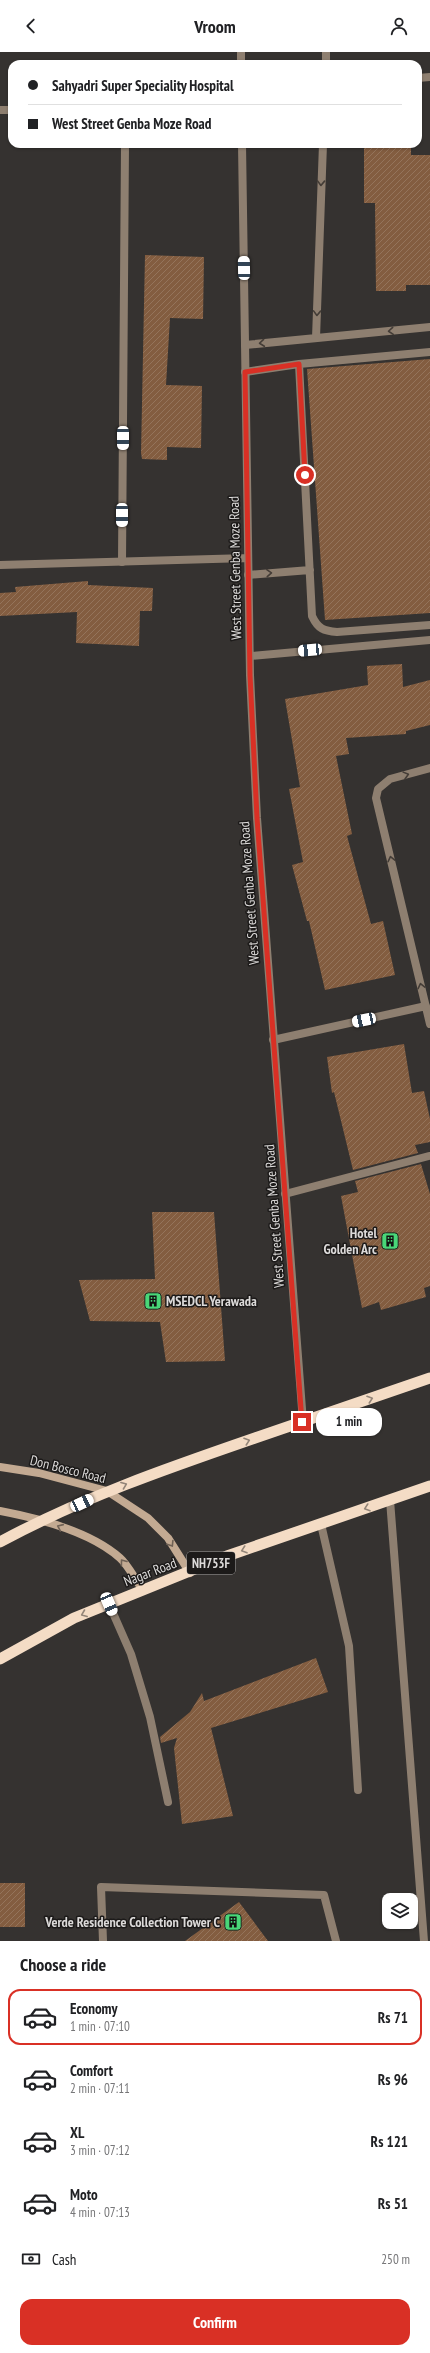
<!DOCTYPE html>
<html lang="en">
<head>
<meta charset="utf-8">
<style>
	body { margin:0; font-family:"PT Sans Narrow",sans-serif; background:#f2f2f2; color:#202124; height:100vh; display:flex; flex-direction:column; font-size:15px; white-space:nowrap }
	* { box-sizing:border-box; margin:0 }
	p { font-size:13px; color:#757577 }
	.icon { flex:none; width:22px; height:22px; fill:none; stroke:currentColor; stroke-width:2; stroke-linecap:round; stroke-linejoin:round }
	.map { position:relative; height:1889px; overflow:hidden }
	.sheet { display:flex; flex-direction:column; background:#fff; flex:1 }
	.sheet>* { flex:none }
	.banner { position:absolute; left:8px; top:8px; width:414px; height:88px; border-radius:12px; box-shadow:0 1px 3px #0004; display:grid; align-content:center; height:88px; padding:0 20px; background:#fff }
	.fabs { position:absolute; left:382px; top:1841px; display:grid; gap:8px }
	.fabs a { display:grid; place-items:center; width:36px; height:36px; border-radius:8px; background:#fff; box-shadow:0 1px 3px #0004; font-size:20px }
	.end { position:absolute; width:18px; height:18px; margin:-9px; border:5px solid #d93025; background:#fff; box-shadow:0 0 0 2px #fff }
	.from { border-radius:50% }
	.bubble { position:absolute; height:28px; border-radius:12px; background:#fff; box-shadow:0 1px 3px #0004; font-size:13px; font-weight:600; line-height:28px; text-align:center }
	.car { position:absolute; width:12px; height:24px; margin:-12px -6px; border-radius:5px; box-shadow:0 0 3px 1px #0007; background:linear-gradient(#fff 24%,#345 0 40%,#fff 0 76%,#345 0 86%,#fff 0) }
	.banner b { display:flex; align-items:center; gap:14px; height:38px; font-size:15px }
	.banner b+b { border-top:1px solid #e0e0e0 }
	.banner i { width:10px; height:10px; background:#202124 }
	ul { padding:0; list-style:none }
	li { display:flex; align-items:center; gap:12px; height:56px; margin:0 8px 6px; padding:0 12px; border:2px solid transparent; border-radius:12px }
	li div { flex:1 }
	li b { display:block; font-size:15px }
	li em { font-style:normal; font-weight:600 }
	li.active { border-color:#d93025 }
	li>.icon { width:36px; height:36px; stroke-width:1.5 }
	h2 { padding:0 20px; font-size:18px; line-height:48px }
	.pay { display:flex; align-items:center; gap:10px; height:44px; padding:0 20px; font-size:15px }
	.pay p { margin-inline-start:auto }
	.cta { display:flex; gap:8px; margin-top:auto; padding:8px 20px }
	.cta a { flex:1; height:46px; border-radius:12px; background:#d93025; color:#fff; font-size:16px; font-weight:600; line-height:46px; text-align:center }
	header { display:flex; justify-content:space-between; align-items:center; height:52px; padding:0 20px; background:#fff; font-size:18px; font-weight:600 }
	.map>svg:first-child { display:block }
	.building { fill:url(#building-hatch) }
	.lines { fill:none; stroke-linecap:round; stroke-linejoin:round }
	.service { stroke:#8e7f70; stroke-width:8 }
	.minor { stroke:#8e7f70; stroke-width:8 }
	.tertiary { stroke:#8e7f70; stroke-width:8 }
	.secondary { stroke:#c3aa92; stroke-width:8 }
	.trunk { stroke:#f4dcc5; stroke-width:11 }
	.oneway { stroke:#443d37 }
	.oneway2 { stroke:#938578 }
	.oneway3 { stroke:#706256 }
	.route { stroke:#d93025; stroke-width:5 }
	.labels { text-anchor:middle; stroke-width:3; stroke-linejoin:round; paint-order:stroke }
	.shield { fill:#1c1a19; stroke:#a2a09f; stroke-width:1 }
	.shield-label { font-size:13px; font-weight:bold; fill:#dcdad9 }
	.street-label { font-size:14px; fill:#dcdad9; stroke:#1c1a19 }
	.poi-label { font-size:14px; font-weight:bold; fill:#dcdad9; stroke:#1c1a19; text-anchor:end }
</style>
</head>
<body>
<header><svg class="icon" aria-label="back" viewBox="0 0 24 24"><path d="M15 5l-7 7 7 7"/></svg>Vroom<svg class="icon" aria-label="person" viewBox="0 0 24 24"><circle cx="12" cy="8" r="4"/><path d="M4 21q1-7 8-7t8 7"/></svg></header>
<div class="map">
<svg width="430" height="1889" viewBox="0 0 430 1889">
	<defs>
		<pattern id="building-hatch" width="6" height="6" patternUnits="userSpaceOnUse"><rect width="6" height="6" fill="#835d40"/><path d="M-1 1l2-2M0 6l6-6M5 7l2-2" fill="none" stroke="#94745b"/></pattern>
	</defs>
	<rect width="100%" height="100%" fill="#353230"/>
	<path class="building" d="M364,92H411V103H430V233H406V239H376L375,151H364Z
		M145,203L204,205L203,267L170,266L166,333L202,334L201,396L167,395V408L142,407L141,401Z
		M430,307V561L325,568L307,317Z
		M88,529V533L153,536L152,559H140L139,594L76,591L77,560L0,564V541L16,540L15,535Z
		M402,612L403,635L430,628V673L406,679V682L346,686L349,702L336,704L352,782L347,784L371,872L383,869L395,923L325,938L309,869H307L292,813L303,810L289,737L300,735L285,647L368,633L367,614Z
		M404,992L412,1041L424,1039L430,1067V1090L415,1093L418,1101L353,1118L334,1040L332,1041L327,1005Z
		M421,1112L430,1142V1234L424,1236L426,1245L381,1258L379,1250L362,1256L341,1144L358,1140L355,1129Z
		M152,1160H214L225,1309L166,1310L160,1270L90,1269L79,1228L155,1227Z
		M316,1606L328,1640L211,1676L233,1764L182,1772L174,1696L177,1686L161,1691L160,1685L190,1660L202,1641L204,1649Z
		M0,1831H25V1875H0Z
		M239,1850L268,1889H185Z"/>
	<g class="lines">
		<path class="service" d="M299,312L312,564C318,577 324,579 337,580L430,573
			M245,320L299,312L430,300
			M248,523L310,518
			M250,604L430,588
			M430,716L390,727L378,737L376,746L430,972
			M273,988L426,954
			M285,1142L429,1104
			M390,1448L424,1889
			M321,1472L349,1594L358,1738
			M109,1552L131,1602L150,1665L168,1750
			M103,1889L101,1835L324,1843L336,1889"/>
		<path class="minor" d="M326,12V0
			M418,26L430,25
			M0,58H12
			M316,286L323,92
			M245,293L430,275
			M122,510L125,92"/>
		<path class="tertiary" d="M241,0V12
			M242,92L250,623L257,766L303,1370
			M0,513L248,506"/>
		<path class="secondary" d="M0,1415L39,1421L107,1439L148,1466L168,1486L190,1521
			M0,1459C37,1466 91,1480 120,1506C129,1514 135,1528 143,1538"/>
		<path class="trunk" d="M0,1490C81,1446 168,1416 255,1386C314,1366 372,1346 430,1326
			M0,1607L74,1566L227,1504L430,1434"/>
	</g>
	<defs><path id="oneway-chevron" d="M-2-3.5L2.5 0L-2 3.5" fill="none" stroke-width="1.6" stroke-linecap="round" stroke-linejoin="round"/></defs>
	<g class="oneway">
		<use href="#oneway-chevron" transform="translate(321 131) rotate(92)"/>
		<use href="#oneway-chevron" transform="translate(317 261) rotate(92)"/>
		<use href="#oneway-chevron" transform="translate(391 279) rotate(175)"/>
		<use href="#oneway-chevron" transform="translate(262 291) rotate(174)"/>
		<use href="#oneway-chevron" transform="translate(269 521) rotate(-4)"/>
		<use href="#oneway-chevron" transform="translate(406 723) rotate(-15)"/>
		<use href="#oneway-chevron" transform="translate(391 807) rotate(-103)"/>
		<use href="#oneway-chevron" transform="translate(421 934) rotate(-103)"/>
	</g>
	<g class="oneway2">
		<use href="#oneway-chevron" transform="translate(370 1347) rotate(-19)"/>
		<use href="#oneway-chevron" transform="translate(247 1389) rotate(-19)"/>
		<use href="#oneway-chevron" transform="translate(124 1433) rotate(-21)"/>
		<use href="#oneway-chevron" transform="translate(367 1456) rotate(161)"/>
		<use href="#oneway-chevron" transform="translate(244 1498) rotate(161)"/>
		<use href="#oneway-chevron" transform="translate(84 1562) rotate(158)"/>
	</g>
	<g class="oneway3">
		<use href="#oneway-chevron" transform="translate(60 1475) rotate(-156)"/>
		<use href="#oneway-chevron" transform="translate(171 1492) rotate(58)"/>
		<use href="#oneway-chevron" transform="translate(123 1510) rotate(-127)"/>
	</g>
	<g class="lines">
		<path class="route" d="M302,1370L257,766L250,623L245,320L299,312L305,423"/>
	</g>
	<defs>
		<symbol id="building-square" viewBox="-11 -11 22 22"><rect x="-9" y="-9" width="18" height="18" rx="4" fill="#49d778" stroke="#1c1a19"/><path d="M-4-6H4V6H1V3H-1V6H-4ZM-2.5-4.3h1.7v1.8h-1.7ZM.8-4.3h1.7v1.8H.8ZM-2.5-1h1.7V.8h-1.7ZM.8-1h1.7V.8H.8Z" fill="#111"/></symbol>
	</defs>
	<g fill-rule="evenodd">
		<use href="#building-square" x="380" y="1179" width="20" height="20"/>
		<use href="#building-square" x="143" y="1239" width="20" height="20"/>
		<use href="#building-square" x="223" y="1860" width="20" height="20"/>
	</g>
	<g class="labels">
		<rect class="shield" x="187" y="1500" width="48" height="22" rx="3"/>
		<g class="shield-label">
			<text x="211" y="1516">NH753F</text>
		</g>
		<g class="street-label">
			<text transform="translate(235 516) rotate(-91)" y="5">West Street Genba Moze Road</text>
			<text transform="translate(249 841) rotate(-94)" y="5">West Street Genba Moze Road</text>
			<text transform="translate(274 1164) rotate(-94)" y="5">West Street Genba Moze Road</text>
			<text transform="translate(68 1417) rotate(14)" y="5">Don Bosco Road</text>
			<text transform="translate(150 1520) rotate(-21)" y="5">Nagar Road</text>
		</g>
		<g class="poi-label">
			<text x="377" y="1186">Hotel<tspan x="377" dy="16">Golden Arc</tspan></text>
			<text x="166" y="1254" text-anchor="start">MSEDCL Yerawada</text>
			<text x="220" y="1875">Verde Residence Collection Tower C</text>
		</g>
	</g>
</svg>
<div class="fabs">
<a><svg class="icon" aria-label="layers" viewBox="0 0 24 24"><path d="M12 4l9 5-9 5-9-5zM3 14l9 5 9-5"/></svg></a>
</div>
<i class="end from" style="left:305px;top:423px"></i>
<i class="end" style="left:302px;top:1370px"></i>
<div class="bubble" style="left:316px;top:1356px;width:66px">1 min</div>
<i class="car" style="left:244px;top:216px;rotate:359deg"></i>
<i class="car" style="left:123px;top:386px;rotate:180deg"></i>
<i class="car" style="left:122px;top:463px;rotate:180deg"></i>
<i class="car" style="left:310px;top:598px;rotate:265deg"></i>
<i class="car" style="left:364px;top:968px;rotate:258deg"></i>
<i class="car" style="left:82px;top:1451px;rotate:65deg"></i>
<i class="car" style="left:109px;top:1552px;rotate:157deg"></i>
<div class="banner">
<b><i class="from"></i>Sahyadri Super Speciality Hospital</b>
<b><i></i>West Street Genba Moze Road</b>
</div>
</div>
<section class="sheet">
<h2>Choose a ride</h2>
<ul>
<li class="active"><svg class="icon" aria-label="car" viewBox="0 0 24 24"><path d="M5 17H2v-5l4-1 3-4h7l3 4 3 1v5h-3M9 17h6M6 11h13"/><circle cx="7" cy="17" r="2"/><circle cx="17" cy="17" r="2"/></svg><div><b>Economy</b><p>1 min · 07:10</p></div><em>Rs 71</em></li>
<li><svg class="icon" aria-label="car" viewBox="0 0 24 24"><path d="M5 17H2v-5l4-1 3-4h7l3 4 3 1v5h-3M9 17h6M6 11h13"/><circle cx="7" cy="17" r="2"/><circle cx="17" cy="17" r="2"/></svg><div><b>Comfort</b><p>2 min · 07:11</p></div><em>Rs 96</em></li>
<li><svg class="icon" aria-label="car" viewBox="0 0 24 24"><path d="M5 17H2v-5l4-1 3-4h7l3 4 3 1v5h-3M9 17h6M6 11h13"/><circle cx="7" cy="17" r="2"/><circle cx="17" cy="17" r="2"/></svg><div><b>XL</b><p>3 min · 07:12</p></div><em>Rs 121</em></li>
<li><svg class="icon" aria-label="car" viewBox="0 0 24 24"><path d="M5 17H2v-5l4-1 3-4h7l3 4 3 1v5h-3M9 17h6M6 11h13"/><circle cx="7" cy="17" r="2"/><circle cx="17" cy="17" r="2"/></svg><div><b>Moto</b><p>4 min · 07:13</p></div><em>Rs 51</em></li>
</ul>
<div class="pay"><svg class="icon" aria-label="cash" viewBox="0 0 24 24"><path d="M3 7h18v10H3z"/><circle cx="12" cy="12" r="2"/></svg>Cash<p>250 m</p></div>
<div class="cta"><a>Confirm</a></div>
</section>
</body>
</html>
